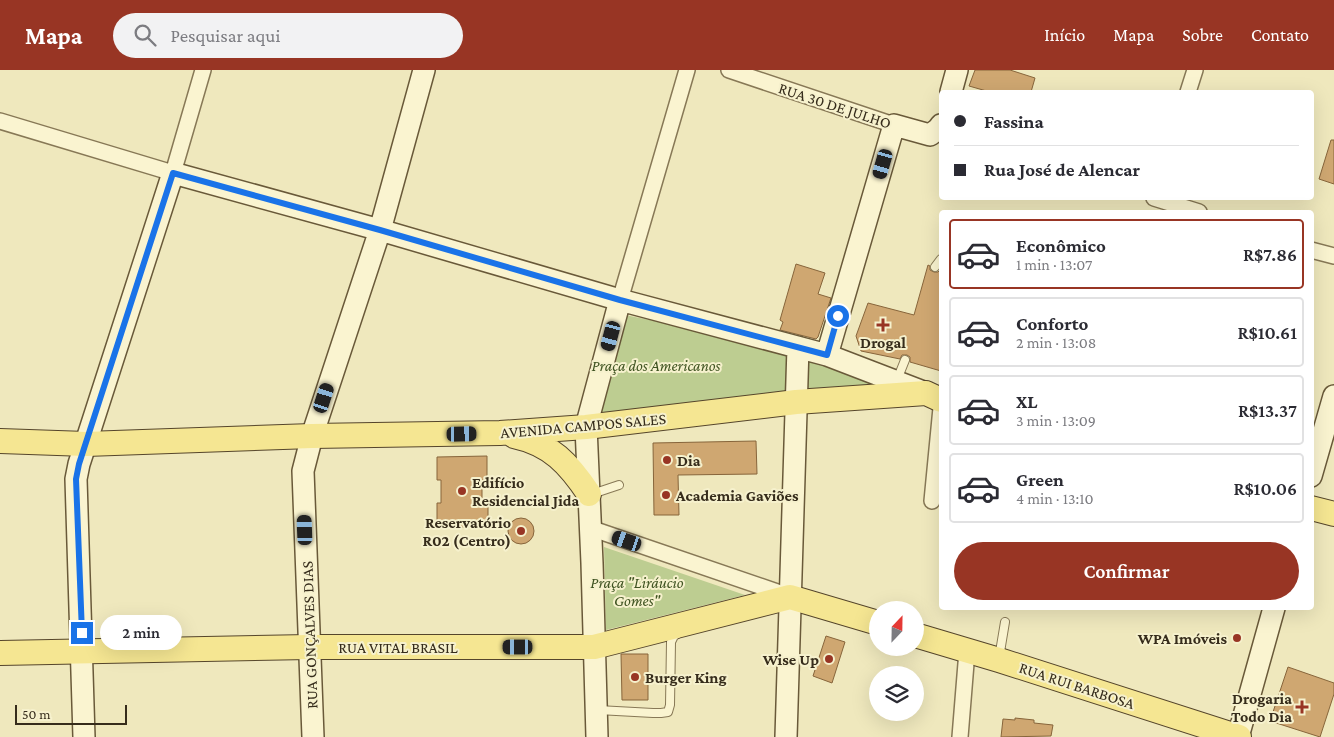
<!DOCTYPE html>
<html lang="pt">
<head>
<meta charset="utf-8">
<style>
	body { margin:0; font-family:"Crimson Pro",serif; background:#f2f2f3; color:#2b2b33; height:100vh; display:flex; flex-direction:column; font-size:19px; white-space:nowrap }
	* { box-sizing:border-box; margin:0 }
	p { font-size:16px; color:#7c7c81 }
	.icon { flex:none; width:28px; height:28px; fill:none; stroke:currentColor; stroke-width:2; stroke-linecap:round; stroke-linejoin:round }
	.map { position:relative; flex:1; overflow:hidden }
	.panel { position:absolute; left:939px; top:140px; width:375px; height:400px; display:flex; flex-direction:column; background:#fff; border-radius:5px; box-shadow:0 5px 20px #0002 }
	.panel>* { flex:none }
	.guide { position:absolute; left:939px; top:20px; width:375px; height:110px; border-radius:5px; box-shadow:0 5px 20px #0002; display:grid; align-content:center; height:110px; padding:0 15px; background:#fff }
	.needle { width:32px; rotate:22deg }
	.buttons { position:absolute; left:869px; top:531px; display:grid; gap:10px }
	.buttons a { display:grid; place-items:center; width:55px; height:55px; border-radius:50%; background:#fff; box-shadow:0 5px 20px #0002; font-size:25px }
	.scale { position:absolute; left:15px; bottom:12px; width:112px; box-sizing:border-box; padding-left:5px; border:2px solid #362c1b; border-top:0; font-size:14px; line-height:18px; white-space:nowrap; color:#362c1b; -webkit-text-stroke:4px #f6f1cd; paint-order:stroke }
	.end { position:absolute; width:22px; height:22px; margin:-11px; border:6px solid #1a73e8; background:#fff; box-shadow:0 0 0 2px #fff }
	.from { border-radius:50% }
	.bubble { position:absolute; height:35px; border-radius:18px; background:#fff; box-shadow:0 5px 20px #0002; font-size:16px; font-weight:600; line-height:35px; text-align:center }
	.car { position:absolute; width:15px; height:30px; margin:-15px -8px; border-radius:6px; box-shadow:0 0 4px 1px #0007; background:linear-gradient(#222 24%,#8ab4d8 0 40%,#222 0 76%,#8ab4d8 0 86%,#222 0) }
	.guide b { display:flex; align-items:center; gap:18px; height:48px; font-size:19px }
	.guide b+b { border-top:1px solid #e1e1e2 }
	.guide i { width:12px; height:12px; background:#2b2b33 }
	ul { padding:9px 0 0; list-style:none }
	li { display:flex; align-items:center; gap:15px; height:70px; margin:0 10px 8px; padding:0 5px; border:2px solid #e1e1e2; border-radius:5px }
	li div { flex:1 }
	li b { display:block; font-size:19px }
	li em { font-style:normal; font-weight:600 }
	li.selected { border-color:#983524 }
	li>.icon { width:45px; height:45px; stroke-width:1.5 }
	.action { display:flex; gap:10px; margin-top:auto; padding:10px 15px }
	.action a { flex:1; height:58px; border-radius:30px; background:#983524; color:#fff; font-size:20px; font-weight:600; line-height:58px; text-align:center }
	header { display:flex; align-items:center; gap:30px; box-sizing:border-box; height:70px; padding:0 25px; background:#983524; color:#fff }
	header strong { font-size:24px }
	nav { display:flex; gap:28px; margin-inline-start:auto; font-size:18px }
	.search { width:350px; height:45px; background:#f2f2f3; display:flex; align-items:center; gap:12px; box-sizing:border-box; padding:0 18px; border-radius:28px; color:#7c7c81; font-size:19px }
	.map>svg:first-child { display:block }
	.park { fill:#bdcd91 }
	.building { fill:#cfa771; stroke:#87653b }
	.lines { fill:none; stroke-linecap:round; stroke-linejoin:round }
	.lane-casing { stroke:#877856; stroke-width:10 }
	.street-casing { stroke:#877856; stroke-width:18 }
	.secondary-casing { stroke:#695939; stroke-width:24 }
	.primary-casing { stroke:#55452b; stroke-width:26 }
	.lane { stroke:#faf4d0; stroke-width:8 }
	.street { stroke:#faf4d0; stroke-width:15 }
	.secondary { stroke:#faf4d0; stroke-width:21 }
	.primary { stroke:#f5e692; stroke-width:24 }
	.route { stroke:#1a73e8; stroke-width:6 }
	.poi-dot { fill:#983524; stroke:#f6f1cd; stroke-width:2 }
	.labels { text-anchor:middle; stroke-width:4; stroke-linejoin:round; paint-order:stroke }
	.street-label { font-size:16px; fill:#362c1b; stroke:#f6f1cd }
	.poi-label { font-size:16px; font-weight:bold; fill:#362c1b; stroke:#f6f1cd; text-anchor:start }
	.park-label { font-size:16px; font-style:italic; fill:#3f5321; stroke:#f6f1cd }
</style>
</head>
<body>
<header>
<strong>Mapa</strong>
<div class="search"><svg class="icon" aria-label="search" viewBox="0 0 24 24"><circle cx="10" cy="10" r="6"/><path d="M15 15l6 6"/></svg>Pesquisar aqui</div>
<nav><a>Início</a><a>Mapa</a><a>Sobre</a><a>Contato</a></nav>
</header>
<div class="map">
<svg width="1334" height="667" viewBox="0 0 1334 667">
	<rect width="100%" height="100%" fill="#efe8bd"/>
	<path class="park" d="M625,245L792,279L789,322L598,346Z
		M809,286L874,313L806,327Z
		M604,477L745,525L606,560Z"/>
	<path class="building" d="M975,0H1010L1035,8L1031,22H990L969,16Z
		M1331,70H1334V114L1319,109Z
		M796,194L825,203L818,224L831,228L818,267L816,269L780,260L783,252L780,250Z
		M928,195L930,196V200L934,202H938L941,199V301L910,292V287L907,285H902L900,289L861,281L856,266L868,233L914,245Z
		M756,371L757,404L678,405L679,445H654L653,373Z
		M487,386V410H482V436L488,435V457H437V433H441V410H437V387Z
		M508 461a13 13 0 1 1 26 0a13 13 0 1 1-26 0Z
		M826,566L845,572L832,613L813,606Z
		M621,584H648V630H622Z
		M1288,597L1334,613V624L1320,667L1270,651Z
		M1015,648L1034,650V653L1053,655L1051,666L1001,667L1003,649L1015,650Z"/>
	<g class="lines">
		<defs>
			<path id="lane" d="M935,197L941,189
				M897,310L905,290
				M592,424L619,415
				M999,588L1005,552
				M598,640L653,643H661L668,642L670,635L671,572L674,566L679,563"/>
			<path id="street" d="M729,0L894,55
				M1188,22L1195,0
				M0,51L173,103L203,0
				M1154,128L1199,142
				M1311,180L1334,186
				M620,230L687,0
				M932,431L941,338
				M590,458L789,526
				M960,667L967,581"/>
			<path id="secondary" d="M951,22L957,0
				M827,285L894,55L930,65L938,59L941,55
				M1311,406L1334,326
				M84,667L76,409L79,394L173,103L380,160L620,230L827,285L926,323
				M313,667L303,401L312,366L380,160L424,0
				M597,667L592,493L586,357L620,230
				M786,667L798,277
				M1238,667L1274,538"/>
			<path id="primary" d="M514,366C551,374 569,394 589,424
				M0,371L86,374L312,366L500,363L586,357L796,332L926,323L941,330
				M1311,438L1334,444
				M915,565L999,590L1239,667
				M0,583L309,577H594L790,527L878,553"/>
		</defs>
		<use href="#lane" class="lane-casing"/>
		<use href="#street" class="street-casing"/>
		<use href="#secondary" class="secondary-casing"/>
		<use href="#primary" class="primary-casing"/>
		<use href="#lane" class="lane"/>
		<use href="#street" class="street"/>
		<use href="#secondary" class="secondary"/>
		<use href="#primary" class="primary"/>
	</g>
	<g class="lines">
		<path class="route" d="M82,563L76,409L79,394L173,103L380,160L620,230L827,285L838,246"/>
	</g>
	<g class="poi-dot">
		<path d="M880.5 247.5h5v5h5v5h-5v5h-5v-5h-5v-5h5z"/>
		<circle cx="667" cy="390" r="5"/>
		<circle cx="462" cy="421" r="5"/>
		<circle cx="666" cy="425" r="5"/>
		<circle cx="521" cy="461" r="5"/>
		<circle cx="1237" cy="568" r="5"/>
		<circle cx="829" cy="589" r="5"/>
		<circle cx="635" cy="607" r="5"/>
		<path d="M1299.5 629.5h5v5h5v5h-5v5h-5v-5h-5v-5h5z"/>
	</g>
	<g class="labels">
		<g class="street-label">
			<text transform="translate(835 35) rotate(18)" y="6">RUA 30 DE JULHO</text>
			<text transform="translate(583 355) rotate(-5)" y="6">AVENIDA CAMPOS SALES</text>
			<text transform="translate(309 565) rotate(-92)" y="6">RUA GONÇALVES DIAS</text>
			<text x="398" y="583">RUA VITAL BRASIL</text>
			<text transform="translate(1077 615) rotate(18)" y="6">RUA RUI BARBOSA</text>
		</g>
		<g class="poi-label">
			<text x="883" y="278" text-anchor="middle">Drogal</text>
			<text x="677" y="396">Dia</text>
			<text x="472" y="418">Edifício<tspan x="472" dy="18">Residencial Jida</tspan></text>
			<text x="676" y="431">Academia Gaviões</text>
			<text x="511" y="458" text-anchor="end">Reservatório<tspan x="511" dy="18">R02 (Centro)</tspan></text>
			<text x="1227" y="574" text-anchor="end">WPA Imóveis</text>
			<text x="819" y="595" text-anchor="end">Wise Up</text>
			<text x="645" y="613">Burger King</text>
			<text x="1292" y="634" text-anchor="end">Drogaria<tspan x="1292" dy="18">Todo Dia</tspan></text>
		</g>
		<g class="park-label">
			<text x="656" y="301">Praça dos Americanos</text>
			<text x="637" y="518">Praça "Liráucio<tspan x="637" dy="18">Gomes"</tspan></text>
		</g>
	</g>
</svg>
<div class="buttons">
<a><svg class="needle" viewBox="-14 -14 28 28"><path d="M0-13l5 13h-10z" fill="#e53935"/><path d="M0 13l5-13h-10z" fill="#7c7c81"/></svg></a>
<a><svg class="icon" aria-label="layers" viewBox="0 0 24 24"><path d="M12 4l9 5-9 5-9-5zM3 14l9 5 9-5"/></svg></a>
</div>
<div class="scale">50 m</div>
<i class="end from" style="left:838px;top:246px"></i>
<i class="end" style="left:82px;top:563px"></i>
<div class="bubble" style="left:100px;top:545px;width:82px">2 min</div>
<i class="car" style="left:883px;top:94px;rotate:196deg"></i>
<i class="car" style="left:611px;top:266px;rotate:195deg"></i>
<i class="car" style="left:324px;top:328px;rotate:18deg"></i>
<i class="car" style="left:462px;top:364px;rotate:89deg"></i>
<i class="car" style="left:305px;top:460px;rotate:358deg"></i>
<i class="car" style="left:627px;top:471px;rotate:289deg"></i>
<i class="car" style="left:518px;top:577px;rotate:270deg"></i>
<div class="guide">
<b><i class="from"></i>Fassina</b>
<b><i></i>Rua José de Alencar</b>
</div>
<section class="panel">
<ul>
<li class="selected"><svg class="icon" aria-label="car" viewBox="0 0 24 24"><path d="M5 17H2v-5l4-1 3-4h7l3 4 3 1v5h-3M9 17h6M6 11h13"/><circle cx="7" cy="17" r="2"/><circle cx="17" cy="17" r="2"/></svg><div><b>Econômico</b><p>1 min · 13:07</p></div><em>R$7.86</em></li>
<li><svg class="icon" aria-label="car" viewBox="0 0 24 24"><path d="M5 17H2v-5l4-1 3-4h7l3 4 3 1v5h-3M9 17h6M6 11h13"/><circle cx="7" cy="17" r="2"/><circle cx="17" cy="17" r="2"/></svg><div><b>Conforto</b><p>2 min · 13:08</p></div><em>R$10.61</em></li>
<li><svg class="icon" aria-label="car" viewBox="0 0 24 24"><path d="M5 17H2v-5l4-1 3-4h7l3 4 3 1v5h-3M9 17h6M6 11h13"/><circle cx="7" cy="17" r="2"/><circle cx="17" cy="17" r="2"/></svg><div><b>XL</b><p>3 min · 13:09</p></div><em>R$13.37</em></li>
<li><svg class="icon" aria-label="car" viewBox="0 0 24 24"><path d="M5 17H2v-5l4-1 3-4h7l3 4 3 1v5h-3M9 17h6M6 11h13"/><circle cx="7" cy="17" r="2"/><circle cx="17" cy="17" r="2"/></svg><div><b>Green</b><p>4 min · 13:10</p></div><em>R$10.06</em></li>
</ul>
<div class="action"><a>Confirmar</a></div>
</section>
</div>
</body>
</html>
